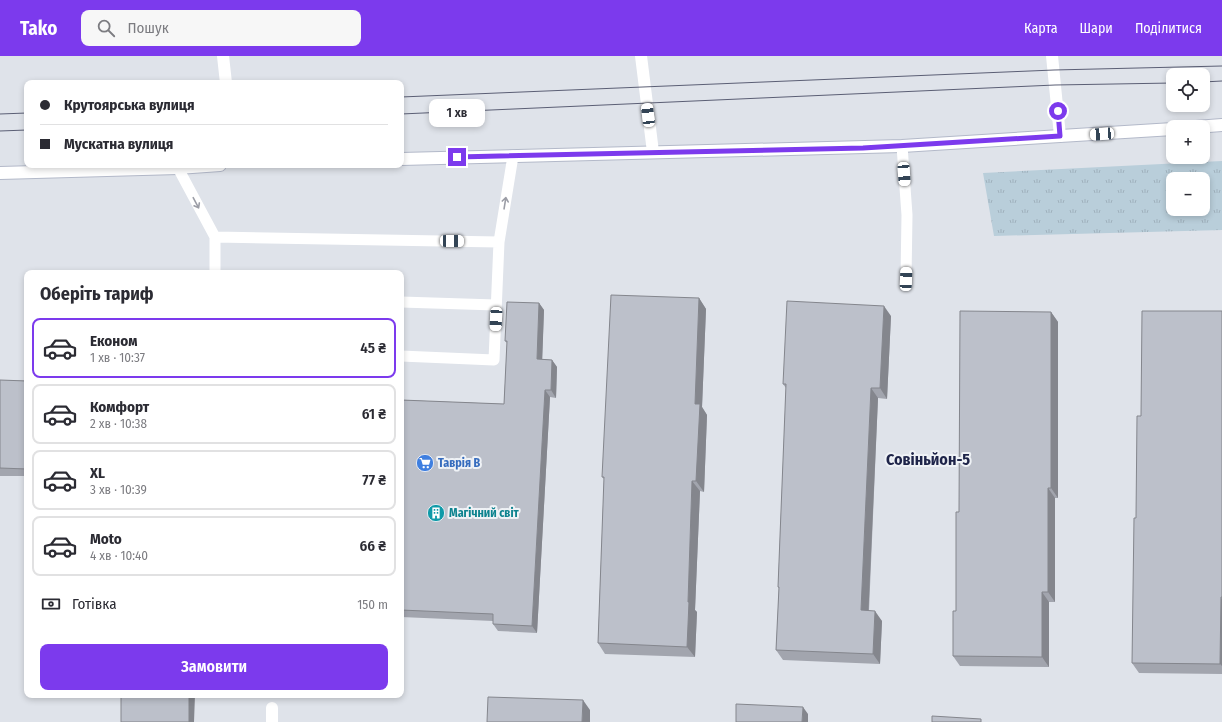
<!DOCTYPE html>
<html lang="uk">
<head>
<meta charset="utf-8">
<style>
	body { margin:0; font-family:"Fira Sans Condensed",sans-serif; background:#f7f7f7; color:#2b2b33; height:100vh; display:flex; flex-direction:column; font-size:15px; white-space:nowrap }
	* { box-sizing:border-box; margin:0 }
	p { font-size:13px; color:#7c7c81 }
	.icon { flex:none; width:22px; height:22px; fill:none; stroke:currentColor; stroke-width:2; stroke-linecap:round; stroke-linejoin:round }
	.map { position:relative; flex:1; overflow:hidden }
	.details { position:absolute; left:24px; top:214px; width:380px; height:428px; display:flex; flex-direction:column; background:#fff; border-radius:8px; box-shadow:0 2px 6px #0003 }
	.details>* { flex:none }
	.banner { position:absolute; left:24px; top:24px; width:380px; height:88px; border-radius:8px; box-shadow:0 2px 6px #0003; display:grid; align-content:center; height:88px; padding:0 16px; background:#fff }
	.buttons { position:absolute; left:1166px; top:12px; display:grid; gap:8px }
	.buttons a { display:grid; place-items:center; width:44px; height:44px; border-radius:8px; background:#fff; box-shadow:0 2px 6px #0003; font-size:20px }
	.end { position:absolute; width:18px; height:18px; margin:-9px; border:5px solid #7c3aed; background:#fff; box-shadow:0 0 0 2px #fff }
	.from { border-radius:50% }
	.bubble { position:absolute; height:28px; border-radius:8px; background:#fff; box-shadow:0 2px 6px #0003; font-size:13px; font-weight:600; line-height:28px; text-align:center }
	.car { position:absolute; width:12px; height:24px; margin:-12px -6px; border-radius:5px; box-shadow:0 0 3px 1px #0007; background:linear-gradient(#fff 24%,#345 0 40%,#fff 0 76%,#345 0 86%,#fff 0) }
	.banner b { display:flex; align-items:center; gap:14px; height:38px; font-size:15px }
	.banner b+b { border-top:1px solid #e1e1e2 }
	.banner i { width:10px; height:10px; background:#2b2b33 }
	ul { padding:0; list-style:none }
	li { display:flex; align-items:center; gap:12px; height:60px; margin:0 8px 6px; padding:0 8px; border:2px solid #e1e1e2; border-radius:8px }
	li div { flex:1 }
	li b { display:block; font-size:15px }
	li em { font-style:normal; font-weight:600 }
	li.current { border-color:#7c3aed }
	li>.icon { width:36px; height:36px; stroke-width:1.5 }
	h2 { padding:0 16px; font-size:18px; line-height:48px }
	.pay { display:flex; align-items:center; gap:10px; height:44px; padding:0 16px; font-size:15px }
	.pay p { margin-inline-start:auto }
	.action { display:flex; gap:8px; margin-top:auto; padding:8px 16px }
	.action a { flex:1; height:46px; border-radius:8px; background:#7c3aed; color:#fff; font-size:16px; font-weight:600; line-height:46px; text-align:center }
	header { display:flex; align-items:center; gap:24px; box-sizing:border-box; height:56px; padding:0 20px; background:#7c3aed; color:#fff }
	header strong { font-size:19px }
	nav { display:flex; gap:22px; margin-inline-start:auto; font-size:14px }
	.search { width:280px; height:36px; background:#f7f7f7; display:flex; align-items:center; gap:10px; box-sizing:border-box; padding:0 14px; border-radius:8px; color:#7c7c81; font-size:15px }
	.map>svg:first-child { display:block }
	.grass { fill:url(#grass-tufts); fill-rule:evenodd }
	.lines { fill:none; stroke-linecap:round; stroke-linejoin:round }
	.secondary-casing { stroke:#b3b9c9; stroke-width:14 }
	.lane { stroke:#fff; stroke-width:11 }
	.street { stroke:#fff; stroke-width:12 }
	.secondary { stroke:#fff; stroke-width:12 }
	.tram { stroke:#5b5f75; stroke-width:1 }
	.wall { fill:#a2a5ae }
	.shaded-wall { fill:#84868d }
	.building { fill:#bcc0ca; stroke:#84868d }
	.oneway { stroke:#9b9da6 }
	.route { stroke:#7c3aed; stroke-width:5 }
	.labels { text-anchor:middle; stroke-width:4; stroke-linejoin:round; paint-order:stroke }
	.shop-label { font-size:12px; font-weight:bold; fill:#366cbe; stroke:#eff2f6; text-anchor:start }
	.culture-label { font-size:12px; font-weight:bold; fill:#0d838f; stroke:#eff2f6; text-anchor:start }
	.district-label { font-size:16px; font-weight:bold; fill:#1e2449; stroke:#eff2f6 }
</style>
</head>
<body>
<header>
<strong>Tako</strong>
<div class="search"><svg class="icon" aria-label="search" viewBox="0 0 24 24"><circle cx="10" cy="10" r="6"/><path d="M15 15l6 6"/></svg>Пошук</div>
<nav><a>Карта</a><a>Шари</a><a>Поділитися</a></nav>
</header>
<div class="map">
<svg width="1222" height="666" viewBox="0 0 1222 666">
	<defs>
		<pattern id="grass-tufts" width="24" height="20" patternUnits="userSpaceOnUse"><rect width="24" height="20" fill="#b9ceda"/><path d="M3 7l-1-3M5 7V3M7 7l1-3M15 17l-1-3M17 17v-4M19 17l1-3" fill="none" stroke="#9fb1bc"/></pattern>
	</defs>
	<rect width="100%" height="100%" fill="#dfe3ea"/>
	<path class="grass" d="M1222,105V174L994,180L983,117ZM1173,123H1203V153H1173Z"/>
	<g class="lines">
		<defs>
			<path id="secondary" d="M1196,71L1222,69
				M401,103L902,90L1173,73
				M0,117L178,112L220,109"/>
		</defs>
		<use href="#secondary" class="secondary-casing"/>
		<path class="lane" d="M902,90L907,159L906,223
			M178,112L215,181V217
			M215,181L499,186
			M401,246L496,249
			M401,300L494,304L499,186L513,100"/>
		<path class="street" d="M223,0L226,27
			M641,0L653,96
			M1052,0L1060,80
			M272,666V652"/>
		<use href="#secondary" class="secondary"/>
		<path class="tram" d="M1203,26L1222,25
			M401,41L1054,14L1222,10
			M0,58L27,57
			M401,58L1055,29L1173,27
			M0,75L27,74"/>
	</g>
	<path class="wall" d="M699,242L706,253L702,351L707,359L704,436L700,435L695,554L697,556L695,601L605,598L598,587L604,423L602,421Z
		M539,247L544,254L542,303L552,304L557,311L556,342L550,341L537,577L498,575L493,568V565L401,561V344L504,348L507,287L505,285Z
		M1222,255V618L1139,617L1132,607L1136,462Z
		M1051,256L1058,266V442H1055V546H1049V611L960,610L953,600L956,555L959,456Z
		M891,260L887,343L878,342L869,555L882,565L880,608L783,604L776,594L779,532L778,531L786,332L783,328Z
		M0,324L27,325V420H0Z"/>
	<path class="shaded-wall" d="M699,242L706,253L702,351L707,359L704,436L696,425L695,348Z
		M539,247L544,254L542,310L537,303Z
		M884,250L891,260L887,343L880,332Z
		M1051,256L1058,266V442L1051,432Z
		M552,304L557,311L556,342L551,334Z
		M871,332L878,342L868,565L861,554Z
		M545,334L550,341L537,577L532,570Z
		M692,425L700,435L695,554L697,556L695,601L687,591L688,546Z
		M1048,432L1055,442V546L1048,536Z
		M1042,536L1049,546V611L1042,601Z
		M1221,541L1222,544V610L1220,608Z
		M875,555L882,565L880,608L873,598Z
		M189,639H195L194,666H189Z
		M583,644L590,654V666H582Z
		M803,651L808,658V666H802Z"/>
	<path class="building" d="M611,239L699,242L695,348H700L696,425H692L688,546H689L687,591L598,587L604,421H602Z
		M787,245L884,250L880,332H871L861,554L875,555L873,598L776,594L779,531H778L786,328H783Z
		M507,246L539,247L537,303L552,304L551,334H545L532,570L493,568V558L401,554V344L504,348L507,285H505Z
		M960,255L1051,256V432H1048V536H1042V601L953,600V555H956V456H959Z
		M1142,255H1222V541H1221L1220,608L1132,607L1134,462H1136L1137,360H1141Z
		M0,324L27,325V413L0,412Z
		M121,639H189V666H121Z
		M488,641L583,644L582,666H487Z
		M736,648L803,651L802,666H736Z
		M932,660L981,663V666H932Z"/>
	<defs><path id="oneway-shaft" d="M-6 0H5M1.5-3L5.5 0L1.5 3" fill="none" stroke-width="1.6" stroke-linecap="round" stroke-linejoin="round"/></defs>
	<g class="oneway">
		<use href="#oneway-shaft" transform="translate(196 147) rotate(62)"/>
		<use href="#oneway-shaft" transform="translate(505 147) rotate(-81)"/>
	</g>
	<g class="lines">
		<path class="route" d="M457,101L863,92L1060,80L1058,55"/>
	</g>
	<defs>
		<symbol id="supermarket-disc" viewBox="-11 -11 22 22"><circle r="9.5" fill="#3f7fe0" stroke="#eff2f6"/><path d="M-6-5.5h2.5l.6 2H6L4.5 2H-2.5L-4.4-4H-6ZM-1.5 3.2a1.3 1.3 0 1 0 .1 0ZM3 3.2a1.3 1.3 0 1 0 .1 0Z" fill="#fff"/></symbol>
		<symbol id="building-disc" viewBox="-11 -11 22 22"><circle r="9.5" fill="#0f9aa8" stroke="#eff2f6"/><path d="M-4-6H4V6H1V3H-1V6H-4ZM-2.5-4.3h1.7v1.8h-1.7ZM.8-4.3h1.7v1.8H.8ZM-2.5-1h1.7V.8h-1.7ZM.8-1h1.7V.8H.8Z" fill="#fff"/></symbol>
	</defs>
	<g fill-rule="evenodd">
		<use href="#supermarket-disc" x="415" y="397" width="20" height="20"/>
		<use href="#building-disc" x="426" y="447" width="20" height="20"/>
	</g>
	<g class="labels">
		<g class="shop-label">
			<text x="438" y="411">Таврія В</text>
		</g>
		<g class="culture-label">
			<text x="449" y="461">Магічний світ</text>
		</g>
		<g class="district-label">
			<text x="928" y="409">Совіньйон-5</text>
		</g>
	</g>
</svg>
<div class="buttons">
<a><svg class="icon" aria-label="locate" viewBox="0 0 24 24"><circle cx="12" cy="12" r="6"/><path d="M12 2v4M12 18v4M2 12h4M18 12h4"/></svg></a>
<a>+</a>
<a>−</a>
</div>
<i class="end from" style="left:1058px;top:55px"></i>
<i class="end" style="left:457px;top:101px"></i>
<div class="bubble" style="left:429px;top:43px;width:56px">1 хв</div>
<i class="car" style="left:648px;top:59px;rotate:353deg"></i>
<i class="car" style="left:1102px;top:78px;rotate:266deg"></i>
<i class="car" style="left:904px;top:118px;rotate:176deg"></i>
<i class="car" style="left:452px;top:185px;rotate:91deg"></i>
<i class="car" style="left:906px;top:223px;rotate:2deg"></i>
<i class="car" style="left:496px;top:263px;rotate:183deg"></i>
<div class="banner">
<b><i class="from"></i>Крутоярська вулиця</b>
<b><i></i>Мускатна вулиця</b>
</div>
<section class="details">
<h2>Оберіть тариф</h2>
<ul>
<li class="current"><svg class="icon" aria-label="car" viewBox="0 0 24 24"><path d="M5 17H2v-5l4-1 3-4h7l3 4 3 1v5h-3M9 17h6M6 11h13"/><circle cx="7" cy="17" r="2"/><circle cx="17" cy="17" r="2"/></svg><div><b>Економ</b><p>1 хв · 10:37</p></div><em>45 ₴</em></li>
<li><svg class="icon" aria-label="car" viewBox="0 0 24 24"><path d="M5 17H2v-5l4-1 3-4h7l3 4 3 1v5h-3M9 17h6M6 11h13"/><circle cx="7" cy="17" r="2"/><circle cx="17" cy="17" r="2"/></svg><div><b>Комфорт</b><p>2 хв · 10:38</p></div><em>61 ₴</em></li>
<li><svg class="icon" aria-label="car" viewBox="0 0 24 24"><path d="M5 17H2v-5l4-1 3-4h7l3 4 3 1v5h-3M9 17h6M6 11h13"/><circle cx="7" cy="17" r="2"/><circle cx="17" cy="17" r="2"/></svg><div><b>XL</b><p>3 хв · 10:39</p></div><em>77 ₴</em></li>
<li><svg class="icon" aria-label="car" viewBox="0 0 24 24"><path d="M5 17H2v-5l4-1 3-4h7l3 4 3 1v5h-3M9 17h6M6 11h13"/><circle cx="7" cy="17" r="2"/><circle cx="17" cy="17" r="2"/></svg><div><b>Moto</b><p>4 хв · 10:40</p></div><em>66 ₴</em></li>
</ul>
<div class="pay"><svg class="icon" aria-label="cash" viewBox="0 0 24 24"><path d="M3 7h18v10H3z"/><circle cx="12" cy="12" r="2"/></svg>Готівка<p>150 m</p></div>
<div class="action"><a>Замовити</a></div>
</section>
</div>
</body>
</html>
